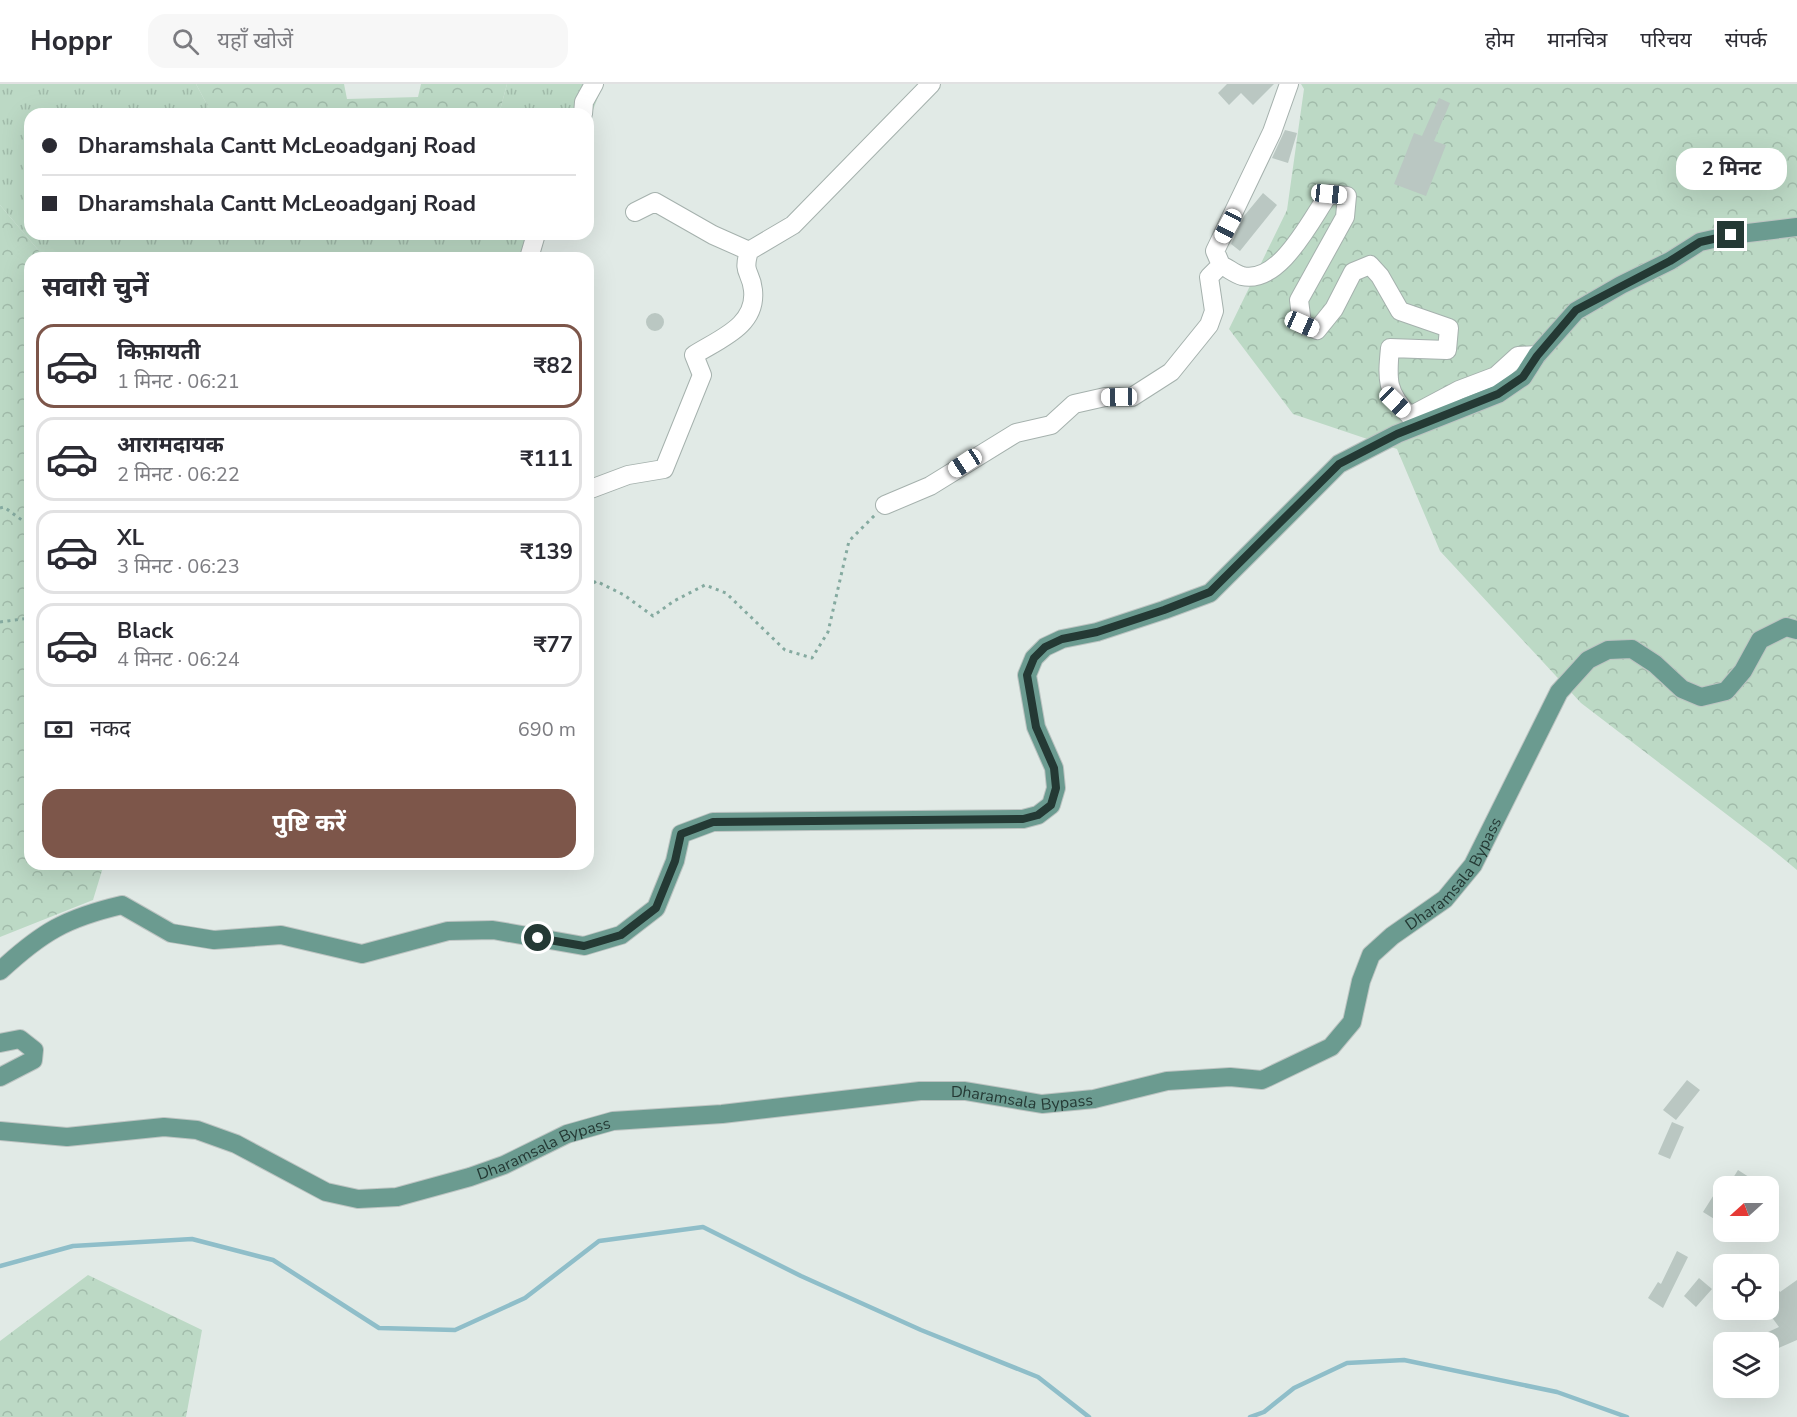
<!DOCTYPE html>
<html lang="hi">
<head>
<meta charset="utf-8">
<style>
	body { margin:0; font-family:"Nunito Sans","Noto Sans Devanagari",sans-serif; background:#f7f7f7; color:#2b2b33; height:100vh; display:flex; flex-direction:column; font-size:22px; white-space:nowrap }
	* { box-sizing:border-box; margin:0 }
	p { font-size:20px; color:#7c7c81 }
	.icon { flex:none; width:33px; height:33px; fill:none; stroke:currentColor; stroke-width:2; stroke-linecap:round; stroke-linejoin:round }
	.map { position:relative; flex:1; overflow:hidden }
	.panel { position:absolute; left:24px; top:168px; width:570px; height:618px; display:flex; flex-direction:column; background:#fff; border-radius:18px; box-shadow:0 6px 24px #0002 }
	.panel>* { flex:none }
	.banner { position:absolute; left:24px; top:24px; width:570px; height:132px; border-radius:18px; box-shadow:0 6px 24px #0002; display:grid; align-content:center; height:132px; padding:0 18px; background:#fff }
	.needle { width:39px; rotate:249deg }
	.buttons { position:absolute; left:1713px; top:1092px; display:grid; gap:12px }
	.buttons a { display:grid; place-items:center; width:66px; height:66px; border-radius:12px; background:#fff; box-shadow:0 6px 24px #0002; font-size:30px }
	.end { position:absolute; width:27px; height:27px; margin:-14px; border:8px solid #243934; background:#fff; box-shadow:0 0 0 3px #fff }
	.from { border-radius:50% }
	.bubble { position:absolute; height:42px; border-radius:18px; background:#fff; box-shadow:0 6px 24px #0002; font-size:20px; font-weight:700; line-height:42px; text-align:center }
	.car { position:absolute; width:18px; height:36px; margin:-18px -9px; border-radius:8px; box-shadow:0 0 4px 2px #0007; background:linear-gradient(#fff 24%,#345 0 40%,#fff 0 76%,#345 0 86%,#fff 0) }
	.banner b { display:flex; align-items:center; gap:21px; height:57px; font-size:22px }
	.banner b+b { border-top:2px solid #e1e1e2 }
	.banner i { width:15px; height:15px; background:#2b2b33 }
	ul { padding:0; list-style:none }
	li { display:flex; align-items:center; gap:18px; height:84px; margin:0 12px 9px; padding:0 6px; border:3px solid #e1e1e2; border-radius:18px }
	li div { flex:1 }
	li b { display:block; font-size:22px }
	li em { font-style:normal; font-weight:700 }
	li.on { border-color:#7d564a }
	li>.icon { width:54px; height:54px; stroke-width:1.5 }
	h2 { padding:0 18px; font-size:27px; line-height:72px }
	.pay { display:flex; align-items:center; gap:15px; height:66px; padding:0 18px; font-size:22px }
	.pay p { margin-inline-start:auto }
	.cta { display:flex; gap:12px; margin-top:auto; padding:12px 18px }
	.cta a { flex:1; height:69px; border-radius:18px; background:#7d564a; color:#fff; font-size:24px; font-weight:700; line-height:69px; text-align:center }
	header { display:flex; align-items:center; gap:36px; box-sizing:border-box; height:84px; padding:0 30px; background:#fff; border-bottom:2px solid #e1e1e2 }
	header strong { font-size:28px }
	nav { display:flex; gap:33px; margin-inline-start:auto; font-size:21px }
	.search { width:420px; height:54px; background:#f7f7f7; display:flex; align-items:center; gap:15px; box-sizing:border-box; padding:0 21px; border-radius:18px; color:#7c7c81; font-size:22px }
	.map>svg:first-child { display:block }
	.grass { fill:url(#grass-tufts) }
	.forest { fill:url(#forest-crowns) }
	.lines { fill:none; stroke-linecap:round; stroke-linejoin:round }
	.stream { stroke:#8fbec9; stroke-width:4.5 }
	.building { fill:#bac7c2 }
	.minor-casing { stroke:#a5b1ad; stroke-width:20 }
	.major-casing { stroke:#bdc4c2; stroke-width:20 }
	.path { stroke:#85aaa0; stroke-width:3; stroke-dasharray:3 4.5; stroke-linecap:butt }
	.minor { stroke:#fff; stroke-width:18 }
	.major { stroke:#6b9b90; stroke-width:18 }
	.route { stroke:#243934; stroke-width:8 }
	.labels { text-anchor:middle; stroke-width:4.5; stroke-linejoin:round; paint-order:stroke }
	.street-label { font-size:16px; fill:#243934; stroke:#f1f7f4 }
</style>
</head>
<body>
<header>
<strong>Hoppr</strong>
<div class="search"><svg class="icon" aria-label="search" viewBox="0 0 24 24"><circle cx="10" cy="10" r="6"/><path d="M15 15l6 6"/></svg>यहाँ खोजें</div>
<nav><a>होम</a><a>मानचित्र</a><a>परिचय</a><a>संपर्क</a></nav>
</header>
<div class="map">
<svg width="1797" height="1333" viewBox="0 0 1797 1333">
	<defs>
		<pattern id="grass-tufts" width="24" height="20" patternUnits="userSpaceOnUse" patternTransform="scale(1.5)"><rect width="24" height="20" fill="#bcd9c5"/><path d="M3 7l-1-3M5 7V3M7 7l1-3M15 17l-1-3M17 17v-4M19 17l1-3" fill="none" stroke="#a1bbaa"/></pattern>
		<pattern id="forest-crowns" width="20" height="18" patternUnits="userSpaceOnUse" patternTransform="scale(1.5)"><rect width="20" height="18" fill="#bcd9c5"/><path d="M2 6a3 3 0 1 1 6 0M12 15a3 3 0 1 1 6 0" fill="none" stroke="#a1bbaa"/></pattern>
	</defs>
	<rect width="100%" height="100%" fill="#e1eae6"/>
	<path class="grass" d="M0,0H196L212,30H30V150H545L536,174H45L0,121Z
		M507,0H603L588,39V30H499Z"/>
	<path class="forest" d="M196,0H344L347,15L418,13L421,0H507L499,30H212Z
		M1301,0H1797V786L1768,762L1581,619L1440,467L1397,365L1293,330L1229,245L1287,126L1304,5Z
		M0,121L45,174H30V780H104L93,816L0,853Z
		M88,1191L202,1246L186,1333H0V1257Z"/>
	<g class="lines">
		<path class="stream" d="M0,1182L73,1162L192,1155L273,1176L379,1244L455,1246L525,1214L599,1157L703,1143L801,1192L921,1246L1038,1293L1089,1333
			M1250,1333L1264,1328L1294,1304L1347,1279L1404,1276L1557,1308L1627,1333"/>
	</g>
	<path class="building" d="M1227,0H1274L1253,21L1241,9L1229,21L1218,9Z
		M1439,14L1450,19L1434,57L1446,61L1426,112L1394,100L1414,49L1422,52Z
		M1285,46L1297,49L1288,79L1272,74Z
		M1263,109L1277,121L1240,167L1231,160L1244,132Z
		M646 238a9 9 0 1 1 18 0a9 9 0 1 1-18 0Z
		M1687,996L1700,1006L1676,1036L1663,1026Z
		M1672,1038L1684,1043L1670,1075L1658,1070Z
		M1738,1086L1763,1102H1728Z
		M1715,1109L1724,1115V1141L1703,1128Z
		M1677,1167L1688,1173L1663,1224L1648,1214L1658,1198L1661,1200Z
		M1768,1191L1780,1208L1797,1196V1256L1776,1265L1768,1248L1779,1243L1768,1228Z
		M1699,1194L1712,1205L1696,1223L1684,1212Z"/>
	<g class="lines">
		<defs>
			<path id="minor" d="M1289,0L1272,48L1215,167L1221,181C1228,184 1235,190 1242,192C1280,201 1311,135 1329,110L1347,112L1345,133L1299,216L1302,240L1317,246L1334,225L1353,188L1370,181L1380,192L1400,227L1449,244L1447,266L1390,264C1387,295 1386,309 1410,332L1459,306L1496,292L1518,272L1537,271
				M583,30L584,18L594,0
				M635,128L655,118L713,151L749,167L793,141L931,0
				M529,174L536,150
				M588,406L628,391L664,385L702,291L694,271C719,255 757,242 753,206C751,186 742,191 749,167
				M885,421L930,402L1016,349L1051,341L1074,320L1105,313H1132L1171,288L1209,241L1214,227L1209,193L1221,181"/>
			<g id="major">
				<path d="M0,887C42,848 66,834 122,821L171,849L214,856L281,851L362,870L448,847L493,846L584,862L621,851L656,824L675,777L681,750L713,738L1023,735L1038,731L1051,721L1056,704L1054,684L1036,643L1027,591L1034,574L1045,563L1062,555L1097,548L1164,526L1210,509L1339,380L1397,350L1498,310L1523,293L1537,271L1576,227L1621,201L1670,177L1700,158L1731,151L1797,143"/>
				<path d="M0,959L20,955L34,966L33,976L0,993"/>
				<path id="s1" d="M0,1047L67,1053L164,1043L197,1046L236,1060L326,1108L358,1115L397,1113L470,1093L504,1081L567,1050L613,1037L722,1030L920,1007H965L1042,1020L1094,1015L1167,997L1230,993L1262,996L1331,963L1352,938L1361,897L1371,871L1392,852L1445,815L1473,781L1559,608L1588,576L1608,566L1632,565L1655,580L1682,605L1701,613L1726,607L1743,587L1760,556L1786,543L1797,546"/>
			</g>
		</defs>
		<use href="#minor" class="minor-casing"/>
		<use href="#major" class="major-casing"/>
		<path class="path" d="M0,424L4,423L30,442
			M588,504L596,497L624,511L653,532L674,517L705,501L726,509L785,566L812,574L828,548L849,457L875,431
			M0,538L30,534"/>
		<use href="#minor" class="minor"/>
		<use href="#major" class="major"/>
	</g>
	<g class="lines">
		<path class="route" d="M538,854L584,862L621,851L656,824L675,777L681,750L713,738L1023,735L1038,731L1051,721L1056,704L1054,684L1036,643L1027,591L1034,574L1045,563L1062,555L1097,548L1164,526L1210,508L1339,380L1397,350L1498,310L1523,293L1537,272L1576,226L1670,177L1700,158L1731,151"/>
	</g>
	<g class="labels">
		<g class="street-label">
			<text dy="6" stroke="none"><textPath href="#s1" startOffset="1594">Dharamsala Bypass</textPath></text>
			<text dy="6" stroke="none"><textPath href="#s1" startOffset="1054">Dharamsala Bypass</textPath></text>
			<text dy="6" stroke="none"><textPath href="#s1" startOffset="568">Dharamsala Bypass</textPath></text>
		</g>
	</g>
</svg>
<div class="buttons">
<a><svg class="needle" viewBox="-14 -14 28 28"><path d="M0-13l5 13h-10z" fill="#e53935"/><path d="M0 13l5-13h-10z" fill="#7c7c81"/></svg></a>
<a><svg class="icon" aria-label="locate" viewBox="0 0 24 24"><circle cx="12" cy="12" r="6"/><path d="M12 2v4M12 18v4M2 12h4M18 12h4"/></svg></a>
<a><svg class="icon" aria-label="layers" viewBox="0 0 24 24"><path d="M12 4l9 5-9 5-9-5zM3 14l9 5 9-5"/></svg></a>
</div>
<i class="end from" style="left:538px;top:854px"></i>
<i class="end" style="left:1731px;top:151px"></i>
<div class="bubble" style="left:1676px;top:64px;width:111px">2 मिनट</div>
<i class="car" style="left:1329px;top:110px;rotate:96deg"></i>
<i class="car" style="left:1228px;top:142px;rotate:208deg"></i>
<i class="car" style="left:1302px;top:240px;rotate:114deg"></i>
<i class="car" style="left:1119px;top:313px;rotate:269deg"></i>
<i class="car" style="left:1395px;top:318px;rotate:134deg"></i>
<i class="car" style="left:965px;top:379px;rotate:237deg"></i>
<div class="banner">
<b><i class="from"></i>Dharamshala Cantt McLeoadganj Road</b>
<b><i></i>Dharamshala Cantt McLeoadganj Road</b>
</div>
<section class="panel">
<h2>सवारी चुनें</h2>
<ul>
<li class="on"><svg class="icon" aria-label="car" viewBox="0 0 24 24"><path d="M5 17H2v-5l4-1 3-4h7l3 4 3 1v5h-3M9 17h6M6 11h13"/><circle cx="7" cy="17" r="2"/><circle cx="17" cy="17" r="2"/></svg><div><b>किफ़ायती</b><p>1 मिनट · 06:21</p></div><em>₹82</em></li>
<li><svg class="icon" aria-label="car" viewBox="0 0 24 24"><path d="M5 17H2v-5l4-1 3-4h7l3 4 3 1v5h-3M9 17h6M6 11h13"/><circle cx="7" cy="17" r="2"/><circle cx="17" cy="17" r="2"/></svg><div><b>आरामदायक</b><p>2 मिनट · 06:22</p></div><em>₹111</em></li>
<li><svg class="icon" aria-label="car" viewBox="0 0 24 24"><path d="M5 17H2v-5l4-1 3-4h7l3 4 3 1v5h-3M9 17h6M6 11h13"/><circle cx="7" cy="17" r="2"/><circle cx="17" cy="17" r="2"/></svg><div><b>XL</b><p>3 मिनट · 06:23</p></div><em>₹139</em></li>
<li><svg class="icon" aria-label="car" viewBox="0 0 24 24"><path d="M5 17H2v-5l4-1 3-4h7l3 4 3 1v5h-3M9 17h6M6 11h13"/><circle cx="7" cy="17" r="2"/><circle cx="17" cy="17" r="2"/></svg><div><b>Black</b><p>4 मिनट · 06:24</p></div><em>₹77</em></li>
</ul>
<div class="pay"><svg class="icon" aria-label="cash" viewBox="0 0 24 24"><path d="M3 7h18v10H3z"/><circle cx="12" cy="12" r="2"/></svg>नकद<p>690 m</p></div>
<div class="cta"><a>पुष्टि करें</a></div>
</section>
</div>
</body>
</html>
